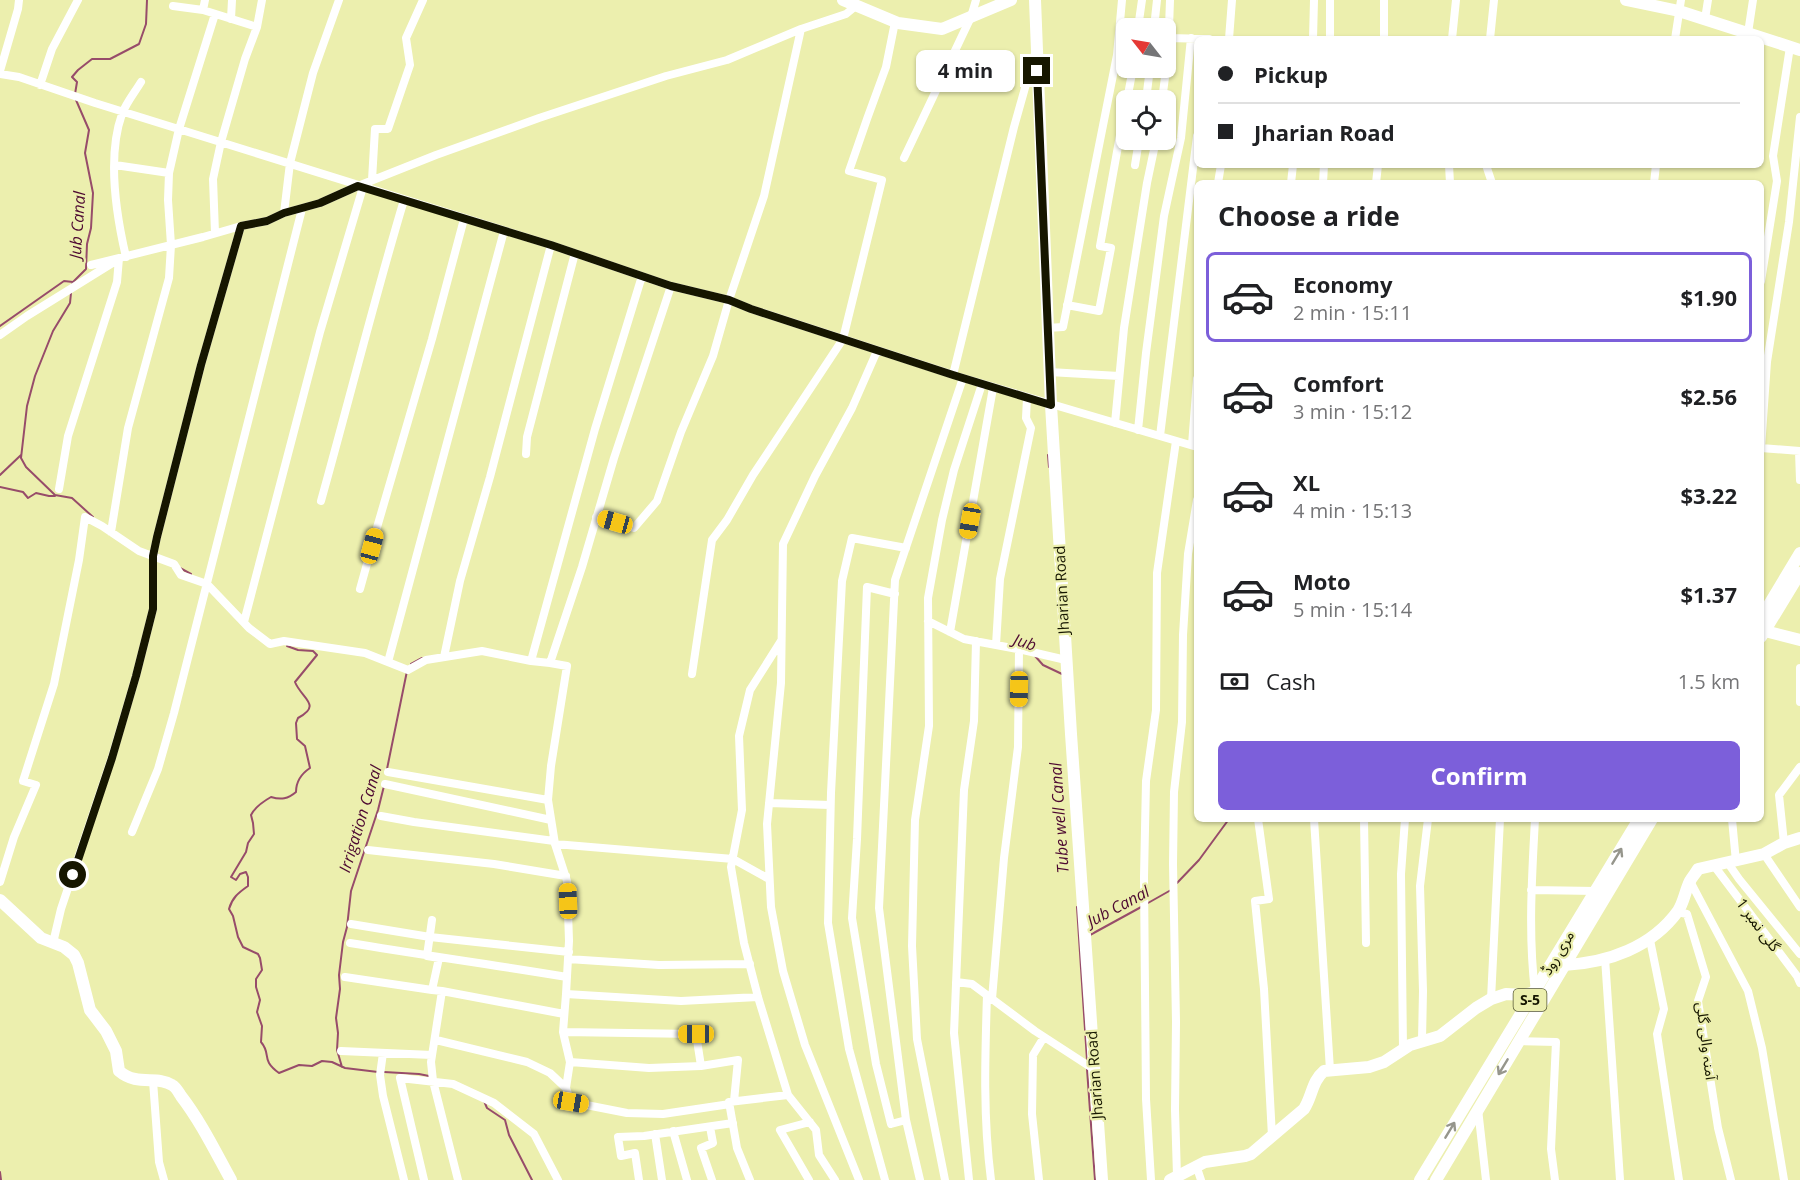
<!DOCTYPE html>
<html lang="en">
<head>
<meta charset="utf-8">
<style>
	body { margin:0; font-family:"Open Sans","Noto Sans Arabic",sans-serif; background:#f2f2f2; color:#202124; height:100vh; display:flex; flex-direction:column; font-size:22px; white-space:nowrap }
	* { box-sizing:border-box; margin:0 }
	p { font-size:20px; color:#757577 }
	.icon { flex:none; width:33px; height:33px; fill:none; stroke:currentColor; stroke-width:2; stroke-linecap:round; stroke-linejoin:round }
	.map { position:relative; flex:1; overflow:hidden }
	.panel { position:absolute; left:1194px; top:180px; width:570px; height:642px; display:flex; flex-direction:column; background:#fff; border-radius:9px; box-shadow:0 2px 4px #0004 }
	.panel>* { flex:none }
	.guide { position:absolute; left:1194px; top:36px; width:570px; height:132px; border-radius:9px; box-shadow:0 2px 4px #0004; display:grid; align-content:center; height:132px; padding:0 24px; background:#fff }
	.needle { width:39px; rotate:301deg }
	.tools { position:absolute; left:1116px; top:18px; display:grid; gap:12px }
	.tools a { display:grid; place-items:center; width:60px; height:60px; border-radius:9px; background:#fff; box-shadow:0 2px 4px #0004; font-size:30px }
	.end { position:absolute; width:27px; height:27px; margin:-14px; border:8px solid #161600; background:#fff; box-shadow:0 0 0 3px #fff }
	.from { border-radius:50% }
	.bubble { position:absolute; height:42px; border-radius:9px; background:#fff; box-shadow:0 2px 4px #0004; font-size:20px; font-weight:700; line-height:42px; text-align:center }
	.car { position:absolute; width:18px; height:36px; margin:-18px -9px; border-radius:8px; box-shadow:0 0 4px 2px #0007; background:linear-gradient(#f5c518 24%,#345 0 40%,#f5c518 0 76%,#345 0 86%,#f5c518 0) }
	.guide b { display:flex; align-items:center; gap:21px; height:57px; font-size:22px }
	.guide b+b { border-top:2px solid #e0e0e0 }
	.guide i { width:15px; height:15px; background:#202124 }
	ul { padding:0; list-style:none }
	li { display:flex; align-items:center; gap:18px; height:90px; margin:0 12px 9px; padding:0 12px; border:3px solid transparent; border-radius:9px }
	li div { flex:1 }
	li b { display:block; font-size:22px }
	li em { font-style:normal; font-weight:700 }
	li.selected { border-color:#7c5fda }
	li>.icon { width:54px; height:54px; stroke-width:1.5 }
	h2 { padding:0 24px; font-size:27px; line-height:72px }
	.pay { display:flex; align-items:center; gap:15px; height:66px; padding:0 24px; font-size:22px }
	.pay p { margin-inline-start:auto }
	.primary-button { display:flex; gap:12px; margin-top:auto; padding:12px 24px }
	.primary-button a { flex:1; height:69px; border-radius:9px; background:#7c5fda; color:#fff; font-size:24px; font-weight:700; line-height:69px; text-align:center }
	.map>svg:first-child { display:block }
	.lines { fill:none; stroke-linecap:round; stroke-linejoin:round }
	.stream { stroke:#974c6a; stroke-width:2 }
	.street { stroke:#fff; stroke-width:8 }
	.secondary { stroke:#fff; stroke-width:12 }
	.primary { stroke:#fff; stroke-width:12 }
	.oneway { stroke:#96968c }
	.route { stroke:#161600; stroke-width:8 }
	.labels { text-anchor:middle; stroke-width:4.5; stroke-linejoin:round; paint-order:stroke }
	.shield { fill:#ecefae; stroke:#565734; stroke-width:1.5 }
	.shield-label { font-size:14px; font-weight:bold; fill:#161600 }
	.street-label { font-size:15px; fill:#161600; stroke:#ecefae }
	.water-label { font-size:16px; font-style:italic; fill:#4d0931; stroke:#ecefae }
</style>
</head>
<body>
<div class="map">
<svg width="1800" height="1180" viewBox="0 0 1800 1180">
	<rect width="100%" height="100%" fill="#ecefae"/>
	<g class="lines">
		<path class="stream" d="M75,94L77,82L72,77L78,70L92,59H110L139,44L146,24L147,0
			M73,282L86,269L87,244L91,228L93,193L85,153L89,130L76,100
			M71,293L70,303L53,331L35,376L27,406L21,458L26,467L55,495L72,498L93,517
			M0,326L64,281L73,282L72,285
			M1048,455L1049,467
			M0,475L21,455
			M0,487L23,492L28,498L36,493L49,496H55
			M180,568L191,574
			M287,646L298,650L313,651L317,655L295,682C301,698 323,705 298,718L296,723L297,739L305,746L310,768C301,774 296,781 296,792C288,799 281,800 271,797C264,801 255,807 251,815L253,823L254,834L248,843L246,852L231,877L236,880L240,874L246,872L248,877V886C238,893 232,898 229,909L233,916L238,937L243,947L258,954L260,958L262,970L256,979V987L260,1000L257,1012L262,1026L261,1042C272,1055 260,1059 279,1073L299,1065L312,1066L322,1061L332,1062L345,1068L378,1072
			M1035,656L1043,665L1062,674
			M411,664L422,658
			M387,769L407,671
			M1177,883L1199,860L1229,819
			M1148,903L1171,890
			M1077,907L1087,1060
			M1090,935L1143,906
			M342,1067L337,1050L338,1033L336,1018L340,989L339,975L343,942L347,927L351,891L378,810L384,786
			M1087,1069L1095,1180
			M384,1072L419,1074L429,1076
			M484,1101L487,1108L505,1120L509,1135L532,1180
			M0,1172L1,1180"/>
		<path class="street" d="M173,6L203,10L257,27
			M203,10L205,0
			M231,19L232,0
			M1705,19L1708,0
			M1138,28L1142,0
			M1154,28L1157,0
			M1748,33L1753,0
			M1169,38L1209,39
			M1229,39L1232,0
			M1313,39L1314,0
			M1330,39V0
			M1384,39V0
			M1452,39L1456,0
			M1490,39L1494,0
			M1675,39L1681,0
			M0,71L18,9L19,0
			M0,74L19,77L95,103L551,245L671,286L729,300L751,309L963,378L1197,447
			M40,85L52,49L78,0
			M1127,100L1133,68
			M1146,100L1150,68
			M1162,100L1168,55L1170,0
			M904,158L971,17L976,0
			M115,165L169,173
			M1135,165L1139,140
			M1449,165L1450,183
			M1486,165L1492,183
			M372,180L375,129H388L410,65L406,38L423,0
			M1218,183L1221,165
			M1291,183L1293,165
			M1323,183L1324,165
			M1376,183L1378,165
			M1654,183L1656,165
			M284,213L290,163L313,73L339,0
			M215,233L213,179L221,142L245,59L257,27L262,0
			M126,257C116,214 107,156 122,114C126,103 135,92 141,82
			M91,265L203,237L241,226L267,221L284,213L320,203L358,186L436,155L539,118L666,76L727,60L801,29L846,14L857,5
			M1761,281L1777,181L1773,156L1790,47
			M1067,305L1099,311L1111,248L1100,246L1126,102
			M1047,328L1063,327L1117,55L1122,0
			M0,335L27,316L114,262
			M1049,372L1119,376
			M953,375L1014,127L1034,56
			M1115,423L1124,328L1147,183L1156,140
			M1138,430L1146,353L1164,216L1181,138L1191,38
			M1160,436L1197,136
			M1192,445L1197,379
			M1761,448L1767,362L1789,222L1800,117
			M1761,448L1800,451
			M1799,451L1800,480
			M526,454L527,437L575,253
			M59,489L68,436L117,282L119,258
			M321,501C349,401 374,300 404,200
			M596,517L634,528L657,501L681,432L713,356L729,300L764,196L801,29
			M111,532L128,428L169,278L171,245L168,200L169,173L179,129L215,14
			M360,589L378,524L432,339L464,219
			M895,594L867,587L857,839L852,918L876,1064L891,1124L906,1120
			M928,621L964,639L1023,650L1066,660
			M244,622L320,332L363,187
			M950,632L993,388
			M781,641L750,690L739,736L742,810L731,867L744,943L758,997L788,1095L816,1130L819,1155L835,1180
			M996,645L1000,579L1031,428L1026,418L1027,398
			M444,657L460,581L490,477L551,245
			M531,661L595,429L642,276
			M388,662L504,231
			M1800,668V702
			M692,674L712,540L727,520L753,475L843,339L882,180L849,171L867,119L886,67L895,22
			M388,772L548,800
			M385,784L551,820
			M769,803L830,805
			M381,816L414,822L554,841
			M1258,819L1269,899L1255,901L1264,989L1272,1136
			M1314,819L1330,1070
			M1364,819L1366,943
			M1535,819C1532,876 1528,934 1535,992
			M1732,819L1736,862
			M132,832L158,769L174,713L302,209
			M1784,843L1779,795L1800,767
			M555,844L733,859L769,879
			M368,850L494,864L566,876
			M1764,854L1800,907
			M1728,863L1739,879L1800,954
			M1715,867L1797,976L1800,983
			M1690,881L1748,991L1762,1048L1784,1180
			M0,882L14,837L36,785L23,781L54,684L79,560L85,517L102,526L139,551L174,564L181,575L207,584L249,628L270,644L284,641L365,653L408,670L426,660L482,651L531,661L550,663
			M1531,890L1596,891
			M1677,912L1687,914L1706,977L1698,1001L1718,1128L1731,1180
			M432,920L427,956L439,958L432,990L442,991L431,1062L433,1081L458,1180
			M351,924L430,937L569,952
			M1650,940L1664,1009L1657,1034L1679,1180
			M53,943L61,909L112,757L136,676L153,609V556L157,537L201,365L241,226
			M350,943C422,955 495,965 567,977
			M1605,958L1620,1180
			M568,959L659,965L750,964
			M345,977L432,990
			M956,982L972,984L1035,1031L1095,1070
			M442,991L564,1014
			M566,994L569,941L567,881L555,844L548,800L551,766L567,666L550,663L582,567L614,458L671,286
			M987,995C985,1057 983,1118 991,1180
			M992,999L1004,858L1018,747L1019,649
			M1491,999L1500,819
			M563,1032L696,1034L701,1066
			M436,1040L527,1062L550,1073L566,1088
			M1422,1040L1423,991L1420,886L1428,819
			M1518,1041L1556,1042L1551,1149L1555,1180
			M1403,1049L1401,874L1405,819
			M341,1051L432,1055
			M383,1053L380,1075L383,1096L404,1180
			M570,1062L566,1088L571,1102L627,1113L663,1114L730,1104
			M153,1081L159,1162L164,1180
			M734,1101L738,1060L701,1066L649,1068L570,1062L563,1032L566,994L681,1001L758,997
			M1478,1109L1486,1180
			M710,1127L713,1143L701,1148L712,1180
			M673,1131L687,1180
			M655,1134L662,1180
			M1196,1165L1201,1180
			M1177,1176L1175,1110L1176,1022L1173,864L1174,792L1182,722L1183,635L1188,554L1197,500
			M424,1180L400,1078L453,1084L494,1103L534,1134L558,1180
			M639,1180L635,1153L621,1156L618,1137L644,1136L733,1123
			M750,1180L737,1148L729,1102L788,1095
			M809,1180L780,1130L810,1122
			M859,1180L805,1045L783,971L771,907L767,824L781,683L783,544L815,476L852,408L877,351
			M885,1180L849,1049L828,923L831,793L842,581L852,538L906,548
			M920,1180L906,1120L879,908L895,580L963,378
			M945,1180L917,1039L912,946L915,820L929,726L928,598L942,520L954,470L982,384
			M969,1180L954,1033L964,790L974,721L976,641
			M1039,1180L1032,1114L1033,1055L1044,1037
			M1151,1180L1146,1099L1144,877L1146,781L1156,710L1157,573L1176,441"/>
		<path class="secondary" d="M843,0L898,23L942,29L1011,0
			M1035,0L1051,405L1071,734L1102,1180
			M1626,0L1679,11L1800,50
			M1765,631L1800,640
			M0,900L41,938L64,947L74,955L78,963L90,1010L106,1031L116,1051L119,1071C138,1087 156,1075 172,1085C176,1087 179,1093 181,1096C201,1122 215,1151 231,1180
			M1564,965C1608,963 1652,947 1678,911C1684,902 1685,891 1690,881C1692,877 1696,873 1698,869L1764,854L1784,843L1800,838
			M1170,1180L1205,1162L1245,1156L1251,1154L1304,1109C1312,1097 1312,1081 1324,1071L1369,1067L1384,1062L1410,1045L1440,1036L1476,1008L1491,999L1506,994L1524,995L1535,992"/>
		<path class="primary" d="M1761,618L1800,553
			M1761,637L1800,573
			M1420,1180L1639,819
			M1436,1180L1652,819"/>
	</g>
	<defs><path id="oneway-shaft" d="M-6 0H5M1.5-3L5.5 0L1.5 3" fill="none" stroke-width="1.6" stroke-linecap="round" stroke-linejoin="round" transform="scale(1.5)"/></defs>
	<g class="oneway">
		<use href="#oneway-shaft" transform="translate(1617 856) rotate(-59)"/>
		<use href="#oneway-shaft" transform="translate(1503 1067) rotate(121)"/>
		<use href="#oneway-shaft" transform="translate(1450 1130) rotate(-59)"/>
	</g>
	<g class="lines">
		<path class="route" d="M73,875L112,758L136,676L153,609V556L157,537L201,365L241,226L267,221L284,213L320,203L358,186L551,245L671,286L729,300L751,309L953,375L1051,405L1037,71"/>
	</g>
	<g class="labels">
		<rect class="shield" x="1513.5" y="989" width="33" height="22" rx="4.5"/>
		<g class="shield-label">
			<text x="1530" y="1005">S-5</text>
		</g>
		<g class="street-label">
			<text transform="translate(1062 590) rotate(-93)" y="5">Jharian Road</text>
			<text transform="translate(1758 925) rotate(53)" y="5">گلی نمبر 1</text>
			<text transform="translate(1558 953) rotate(-59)" y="5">مری روڈ</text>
			<text transform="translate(1706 1041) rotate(83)" y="5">آمنہ والی گلی</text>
			<text transform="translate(1095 1075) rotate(-94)" y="5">Jharian Road</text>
		</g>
		<g class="water-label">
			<text transform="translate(77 225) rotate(-86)" y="6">Jub Canal</text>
			<text transform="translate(1025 642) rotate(18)" y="6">Jub</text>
			<text transform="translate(1059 818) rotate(-94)" y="6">Tube well Canal</text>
			<text transform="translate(360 819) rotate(-73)" y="6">Irrigation Canal</text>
			<text transform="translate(1118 906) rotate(-28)" y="6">Jub Canal</text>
		</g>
	</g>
</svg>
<div class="tools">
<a><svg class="needle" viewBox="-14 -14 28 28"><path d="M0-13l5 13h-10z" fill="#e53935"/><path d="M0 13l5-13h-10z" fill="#757577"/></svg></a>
<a><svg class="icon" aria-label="locate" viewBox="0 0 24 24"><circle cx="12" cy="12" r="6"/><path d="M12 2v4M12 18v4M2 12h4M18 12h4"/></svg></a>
</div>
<i class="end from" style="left:73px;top:875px"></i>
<i class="end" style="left:1037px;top:71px"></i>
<div class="bubble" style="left:916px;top:50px;width:99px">4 min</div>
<i class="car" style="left:970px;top:521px;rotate:190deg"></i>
<i class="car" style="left:615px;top:522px;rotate:286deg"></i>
<i class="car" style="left:372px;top:546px;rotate:15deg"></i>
<i class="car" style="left:1019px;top:689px;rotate:181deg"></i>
<i class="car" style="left:568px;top:901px;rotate:358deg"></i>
<i class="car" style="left:696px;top:1034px;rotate:270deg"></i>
<i class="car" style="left:571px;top:1102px;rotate:100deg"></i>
<div class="guide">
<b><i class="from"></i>Pickup</b>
<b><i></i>Jharian Road</b>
</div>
<section class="panel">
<h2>Choose a ride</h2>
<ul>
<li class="selected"><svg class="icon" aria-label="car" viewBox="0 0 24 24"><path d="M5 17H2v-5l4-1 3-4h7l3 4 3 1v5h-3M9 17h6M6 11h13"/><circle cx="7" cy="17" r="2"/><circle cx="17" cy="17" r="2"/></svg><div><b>Economy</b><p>2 min · 15:11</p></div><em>$1.90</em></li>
<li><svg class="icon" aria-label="car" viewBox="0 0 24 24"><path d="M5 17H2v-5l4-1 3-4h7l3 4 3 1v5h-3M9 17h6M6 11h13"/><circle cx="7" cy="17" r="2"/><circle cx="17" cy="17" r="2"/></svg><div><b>Comfort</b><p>3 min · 15:12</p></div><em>$2.56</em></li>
<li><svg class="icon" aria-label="car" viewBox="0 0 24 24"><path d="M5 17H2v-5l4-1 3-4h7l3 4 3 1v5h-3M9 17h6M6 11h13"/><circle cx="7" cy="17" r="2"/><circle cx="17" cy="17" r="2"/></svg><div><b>XL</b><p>4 min · 15:13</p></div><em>$3.22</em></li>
<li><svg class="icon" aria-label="car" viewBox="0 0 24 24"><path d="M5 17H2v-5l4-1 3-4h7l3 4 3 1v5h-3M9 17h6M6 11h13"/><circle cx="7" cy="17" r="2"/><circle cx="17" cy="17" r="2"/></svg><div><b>Moto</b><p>5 min · 15:14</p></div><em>$1.37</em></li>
</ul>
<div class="pay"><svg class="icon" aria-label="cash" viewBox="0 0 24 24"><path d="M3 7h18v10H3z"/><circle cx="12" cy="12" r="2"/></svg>Cash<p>1.5 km</p></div>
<div class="primary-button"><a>Confirm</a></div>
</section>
</div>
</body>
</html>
